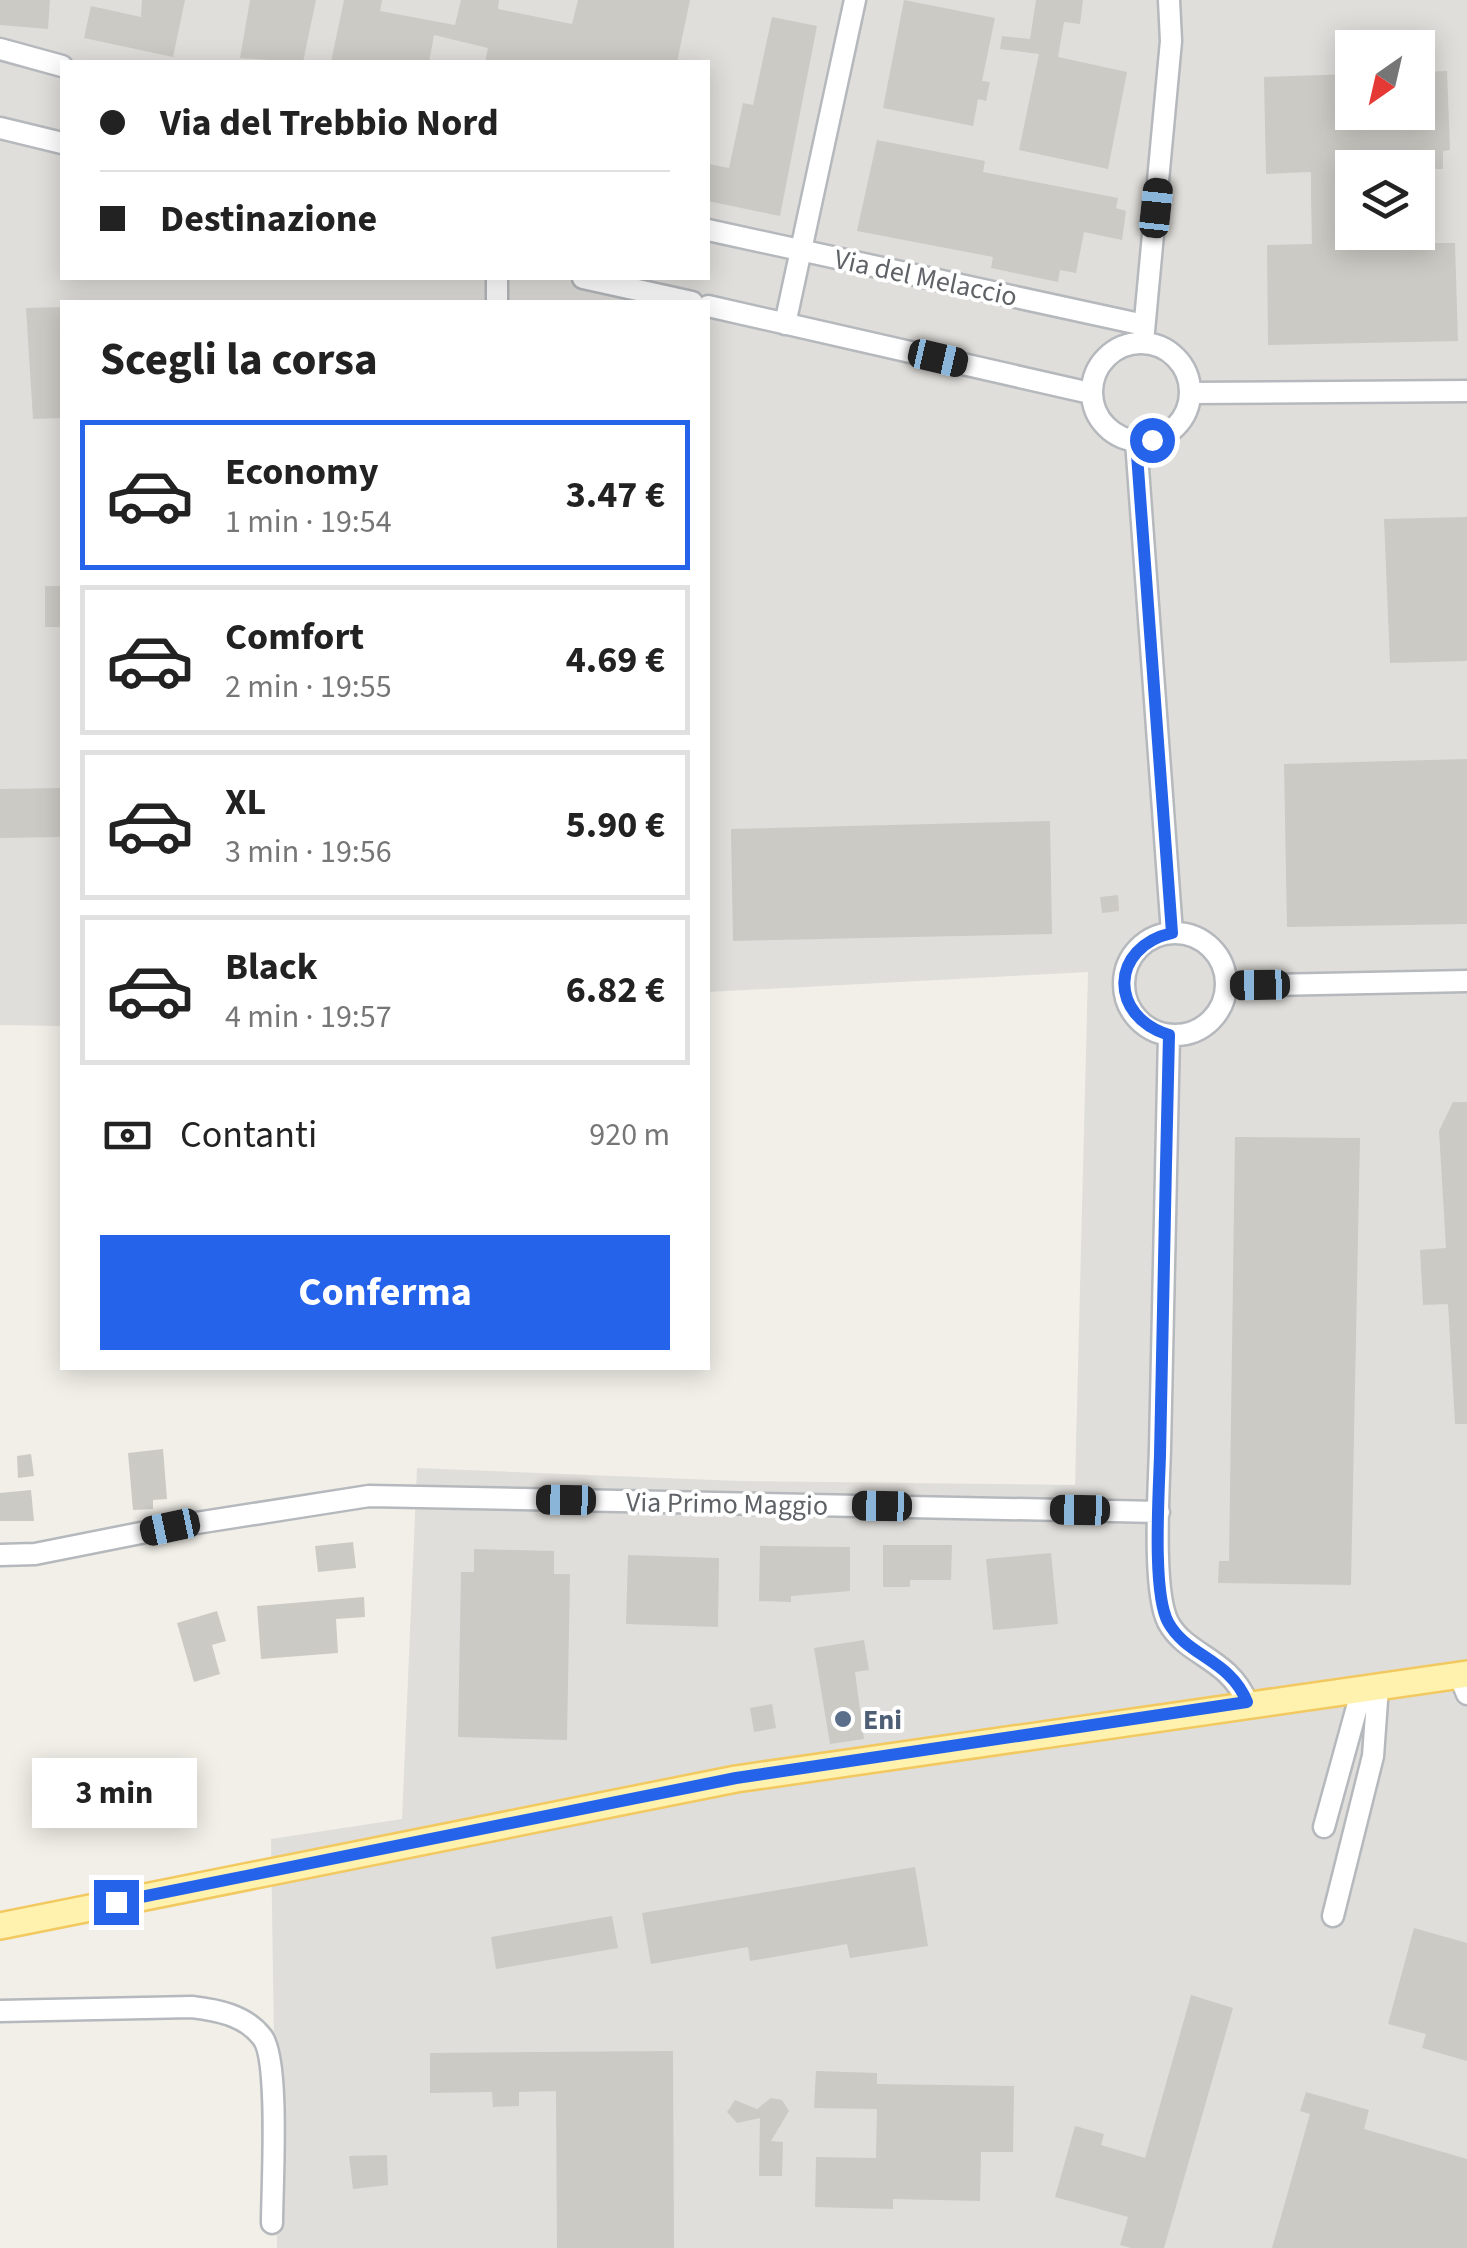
<!DOCTYPE html>
<html lang="it">
<head>
<meta charset="utf-8">
<style>
	body { margin:0; font-family:"Source Sans 3",sans-serif; background:#f6f6f6; color:#222; height:100vh; display:flex; flex-direction:column; font-size:38px; white-space:nowrap }
	* { box-sizing:border-box; margin:0 }
	p { font-size:32px; color:#767676 }
	.icon { flex:none; width:55px; height:55px; fill:none; stroke:currentColor; stroke-width:2; stroke-linecap:round; stroke-linejoin:round }
	.map { position:relative; flex:1; overflow:hidden }
	.sheet { position:absolute; left:60px; top:300px; width:650px; height:1070px; display:flex; flex-direction:column; background:#fff; border-radius:0px; box-shadow:0 5px 25px #0003 }
	.sheet>* { flex:none }
	.guide { position:absolute; left:60px; top:60px; width:650px; height:220px; border-radius:0px; box-shadow:0 5px 25px #0003; display:grid; align-content:center; height:220px; padding:0 40px; background:#fff }
	.needle { width:65px; rotate:214deg }
	.controls { position:absolute; left:1335px; top:30px; display:grid; gap:20px }
	.controls a { display:grid; place-items:center; width:100px; height:100px; border-radius:0px; background:#fff; box-shadow:0 5px 25px #0003; font-size:50px }
	.end { position:absolute; width:45px; height:45px; margin:-22px; border:12px solid #2563eb; background:#fff; box-shadow:0 0 0 5px #fff }
	.from { border-radius:50% }
	.bubble { position:absolute; height:70px; border-radius:0px; background:#fff; box-shadow:0 5px 25px #0003; font-size:32px; font-weight:700; line-height:70px; text-align:center }
	.car { position:absolute; width:30px; height:60px; margin:-30px -15px; border-radius:12px; box-shadow:0 0 8px 2px #0007; background:linear-gradient(#222 24%,#8ab4d8 0 40%,#222 0 76%,#8ab4d8 0 86%,#222 0) }
	.guide b { display:flex; align-items:center; gap:35px; height:95px; font-size:38px }
	.guide b+b { border-top:2px solid #e0e0e0 }
	.guide i { width:25px; height:25px; background:#222 }
	ul { padding:0; list-style:none }
	li { display:flex; align-items:center; gap:30px; height:150px; margin:0 20px 15px; padding:0 20px; border:5px solid #e0e0e0; border-radius:0px }
	li div { flex:1 }
	li b { display:block; font-size:38px }
	li em { font-style:normal; font-weight:700 }
	li.selected { border-color:#2563eb }
	li>.icon { width:90px; height:90px; stroke-width:1.5 }
	h2 { padding:0 40px; font-size:45px; line-height:120px }
	.pay { display:flex; align-items:center; gap:25px; height:110px; padding:0 40px; font-size:38px }
	.pay p { margin-inline-start:auto }
	.action { display:flex; gap:20px; margin-top:auto; padding:20px 40px }
	.action a { flex:1; height:115px; border-radius:0px; background:#2563eb; color:#fff; font-size:40px; font-weight:700; line-height:115px; text-align:center }
	.map>svg:first-child { display:block }
	.industrial { fill:#e0deda; fill-rule:evenodd }
	.building { fill:#cccac5 }
	.lines { fill:none; stroke-linecap:round; stroke-linejoin:round }
	.minor-casing { stroke:#b5b8bc; stroke-width:25 }
	.major-casing { stroke:#f2c960; stroke-width:30 }
	.minor { stroke:#fff; stroke-width:20 }
	.major { stroke:#fff2af; stroke-width:25 }
	.route { stroke:#2563eb; stroke-width:12 }
	.service-dot { fill:#5c6f8a; stroke:#fff; stroke-width:4 }
	.labels { text-anchor:middle; stroke-width:8; stroke-linejoin:round; paint-order:stroke }
	.street-label { font-size:28px; fill:#5f6368; stroke:#fff }
	.service-label { font-size:28px; font-weight:bold; fill:#4e5e75; stroke:#fff; text-anchor:start }
</style>
</head>
<body>
<div class="map">
<svg width="1467" height="2248" viewBox="0 0 1467 2248">
	<rect width="100%" height="100%" fill="#f1efe8"/>
	<path class="industrial" d="M0,0H1467V2248H277L271,1839L402,1819L417,1468L739,1481L1075,1485L1088,972L708,992V302H62V1026L0,1025ZM1352,48H1418V112H1352ZM62,62H708V278H62ZM1352,168H1418V232H1352Z"/>
	<path class="building" d="M0,0H50L48,29L0,25Z
		M142,0H185L173,57L84,38L91,6L141,17Z
		M250,0H316L303,62L240,58Z
		M344,0H382L380,11L455,25L461,0H499L498,9L572,24L578,0H690L677,62H485L488,48L434,35L429,62H331Z
		M904,0L995,18L982,81L990,82L986,101L978,99L973,126L883,108Z
		M1036,0H1083L1080,24L1064,22L1058,57L1127,72L1108,169L1019,150L1039,54L1000,49L1002,36L1030,39Z
		M772,17L817,26L780,216L708,201L709,164L729,168L743,103L753,105Z
		M1447,71L1450,150L1443,151V169L1352,168V232H1408V243H1455L1458,341L1268,345L1267,245L1312,244L1311,198V172L1266,174L1264,77L1352,74V112H1418V72Z
		M877,140L985,161L983,172L1118,198L1116,208L1126,211L1122,240L1084,232L1076,273L1060,270L1058,282L991,268L993,257L857,231Z
		M62,307V418L33,419L26,308Z
		M1467,517V661L1390,663L1384,519Z
		M45,586H62V627H45Z
		M1467,759V924L1287,927L1284,764Z
		M62,788V837L0,838V789Z
		M1050,821L1052,934L733,941L731,829Z
		M1118,895L1119,911L1102,913L1100,897Z
		M1453,1102H1467V1424H1455L1448,1304L1423,1305L1420,1250L1446,1248L1439,1131Z
		M1235,1137L1360,1138L1351,1585L1218,1583L1219,1561H1229Z
		M163,1449L167,1499L153,1500V1509L133,1510L128,1453Z
		M31,1454L34,1476L18,1478L17,1456Z
		M31,1490L34,1521H0V1493Z
		M353,1542L356,1568L318,1572L315,1546Z
		M883,1545H952L951,1580H910V1587H883Z
		M760,1546L850,1547V1591L791,1596V1602L759,1601Z
		M474,1549L554,1551V1574H570L567,1740L458,1737L461,1572H474Z
		M1051,1553L1058,1624L993,1630L986,1559Z
		M628,1555L719,1558L718,1627L626,1624Z
		M364,1597L365,1617L336,1619L338,1653L261,1659L257,1606Z
		M217,1611L226,1641L212,1645L220,1674L194,1682L177,1623Z
		M864,1640L869,1670L855,1672L864,1739L830,1744L814,1648Z
		M772,1704L776,1728L754,1732L750,1708Z
		M915,1867L928,1946L850,1958L847,1944L750,1961L748,1947L651,1964L642,1913Z
		M612,1916L618,1948L496,1969L491,1937Z
		M1414,1928L1467,1943V2061L1422,2048L1426,2034L1388,2024Z
		M1191,1995L1233,2008L1164,2248H1131L1120,2245L1128,2217L1055,2197L1075,2126L1104,2134L1101,2145L1145,2158Z
		M673,2051L674,2248H557L556,2091L519,2092V2106L493,2107L492,2092L430,2093V2053Z
		M816,2071L877,2073V2084L1014,2086L1013,2152H981L980,2201L893,2199V2209L815,2207L816,2157L876,2158L877,2109L814,2108Z
		M1306,2092L1369,2110L1364,2129L1467,2159V2248H1272L1310,2114L1300,2111Z
		M771,2098L782,2100L789,2111L771,2141L783,2142L782,2176H759L760,2118L737,2123L727,2112L735,2100L757,2109Z
		M387,2155L388,2185L353,2189L349,2156Z"/>
	<g class="lines">
		<defs>
			<path id="minor" d="M0,49L62,66
				M0,128L62,143
				M708,230L1144,325
				M497,278V302
				M583,278L692,302
				M708,306L1090,393
				M785,324L855,0
				M1143,342L1171,41L1169,0
				M1092 392a49 49 0 1 1 98 0a49 49 0 1 1-98 0Z
				M1190,393L1467,391
				M1136,441L1172,933
				M1124 984a51 51 0 1 1 102 0a51 51 0 1 1-102 0Z
				M1226,986L1467,981
				M1169,1035C1166,1173 1163,1310 1160,1448C1159,1486 1152,1591 1168,1622C1186,1656 1228,1657 1247,1702
				M0,1555L35,1554L171,1527L369,1496L1159,1512
				M1459,1675L1467,1694
				M1324,1827L1362,1689
				M1333,1916L1373,1756L1378,1687
				M0,2011L192,2007C217,2010 245,2015 262,2037C280,2058 272,2188 272,2223"/>
			<path id="major" d="M0,1926L736,1779L1467,1674"/>
		</defs>
		<use href="#minor" class="minor-casing"/>
		<use href="#major" class="major-casing"/>
		<use href="#minor" class="minor"/>
		<use href="#major" class="major"/>
	</g>
	<g class="lines">
		<path class="route" d="M116,1902L736,1778L1247,1702C1230,1659 1187,1657 1168,1622C1152,1592 1159,1492 1160,1455C1162,1315 1166,1175 1169,1035C1108,1016 1110,947 1172,933L1136,441L1152,440"/>
	</g>
	<circle class="service-dot" cx="843" cy="1719" r="10"/>
	<g class="labels">
		<g class="street-label">
			<text transform="translate(926 277) rotate(12)" y="10">Via del Melaccio</text>
			<text transform="translate(727 1503) rotate(1)" y="10">Via Primo Maggio</text>
		</g>
		<g class="service-label">
			<text x="863" y="1729">Eni</text>
		</g>
	</g>
</svg>
<div class="controls">
<a><svg class="needle" viewBox="-14 -14 28 28"><path d="M0-13l5 13h-10z" fill="#e53935"/><path d="M0 13l5-13h-10z" fill="#767676"/></svg></a>
<a><svg class="icon" aria-label="layers" viewBox="0 0 24 24"><path d="M12 4l9 5-9 5-9-5zM3 14l9 5 9-5"/></svg></a>
</div>
<i class="end from" style="left:1152px;top:440px"></i>
<i class="end" style="left:116px;top:1902px"></i>
<div class="bubble" style="left:32px;top:1758px;width:165px">3 min</div>
<i class="car" style="left:1156px;top:208px;rotate:6deg"></i>
<i class="car" style="left:938px;top:358px;rotate:103deg"></i>
<i class="car" style="left:1260px;top:985px;rotate:269deg"></i>
<i class="car" style="left:566px;top:1500px;rotate:271deg"></i>
<i class="car" style="left:882px;top:1506px;rotate:271deg"></i>
<i class="car" style="left:1080px;top:1510px;rotate:271deg"></i>
<i class="car" style="left:170px;top:1527px;rotate:258deg"></i>
<div class="guide">
<b><i class="from"></i>Via del Trebbio Nord</b>
<b><i></i>Destinazione</b>
</div>
<section class="sheet">
<h2>Scegli la corsa</h2>
<ul>
<li class="selected"><svg class="icon" aria-label="car" viewBox="0 0 24 24"><path d="M5 17H2v-5l4-1 3-4h7l3 4 3 1v5h-3M9 17h6M6 11h13"/><circle cx="7" cy="17" r="2"/><circle cx="17" cy="17" r="2"/></svg><div><b>Economy</b><p>1 min · 19:54</p></div><em>3.47 €</em></li>
<li><svg class="icon" aria-label="car" viewBox="0 0 24 24"><path d="M5 17H2v-5l4-1 3-4h7l3 4 3 1v5h-3M9 17h6M6 11h13"/><circle cx="7" cy="17" r="2"/><circle cx="17" cy="17" r="2"/></svg><div><b>Comfort</b><p>2 min · 19:55</p></div><em>4.69 €</em></li>
<li><svg class="icon" aria-label="car" viewBox="0 0 24 24"><path d="M5 17H2v-5l4-1 3-4h7l3 4 3 1v5h-3M9 17h6M6 11h13"/><circle cx="7" cy="17" r="2"/><circle cx="17" cy="17" r="2"/></svg><div><b>XL</b><p>3 min · 19:56</p></div><em>5.90 €</em></li>
<li><svg class="icon" aria-label="car" viewBox="0 0 24 24"><path d="M5 17H2v-5l4-1 3-4h7l3 4 3 1v5h-3M9 17h6M6 11h13"/><circle cx="7" cy="17" r="2"/><circle cx="17" cy="17" r="2"/></svg><div><b>Black</b><p>4 min · 19:57</p></div><em>6.82 €</em></li>
</ul>
<div class="pay"><svg class="icon" aria-label="cash" viewBox="0 0 24 24"><path d="M3 7h18v10H3z"/><circle cx="12" cy="12" r="2"/></svg>Contanti<p>920 m</p></div>
<div class="action"><a>Conferma</a></div>
</section>
</div>
</body>
</html>
